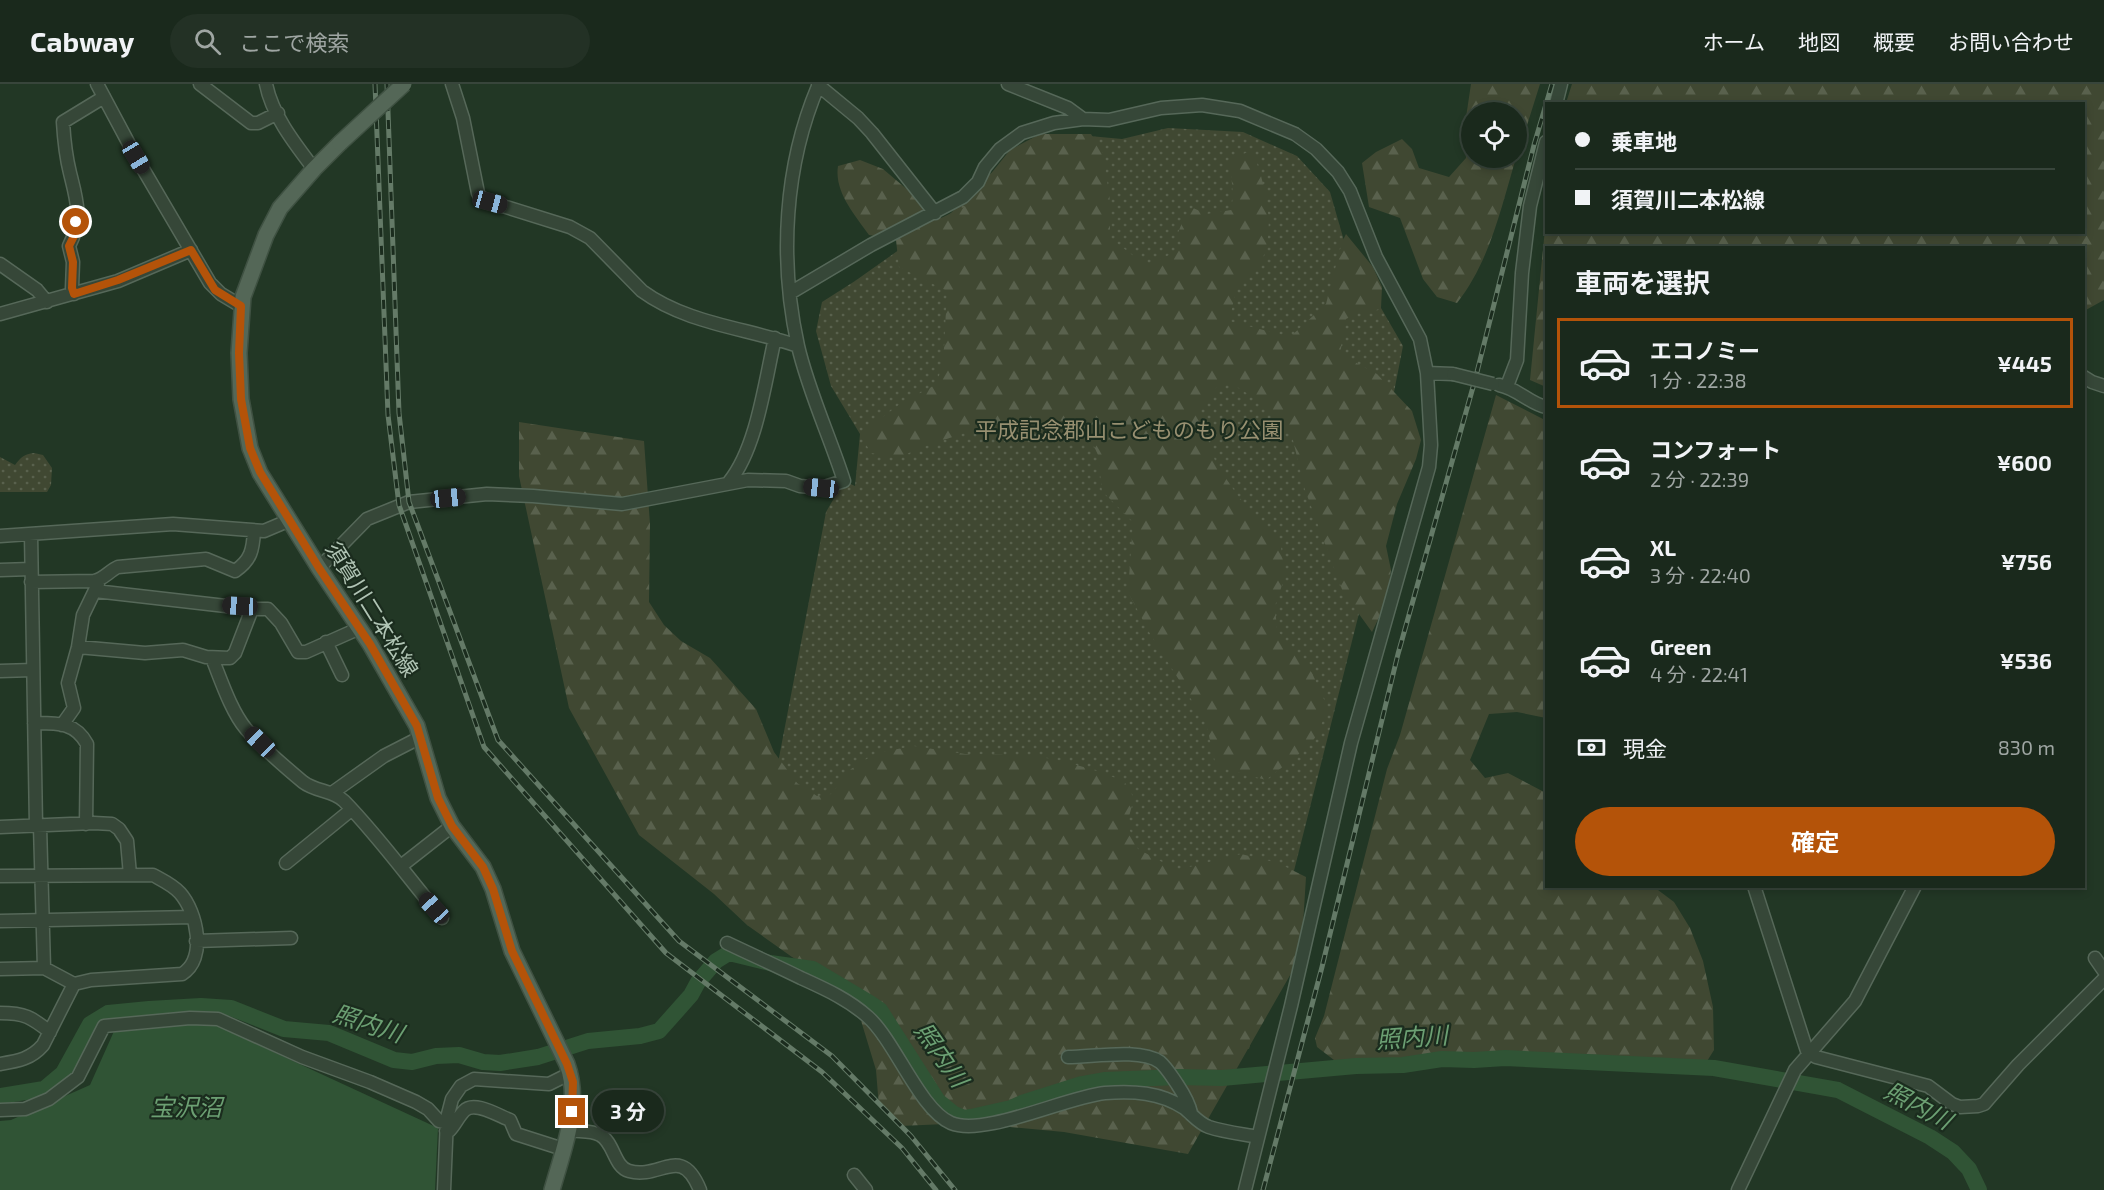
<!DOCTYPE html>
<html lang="ja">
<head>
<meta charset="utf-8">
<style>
	body { margin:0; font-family:"Exo 2","Noto Sans JP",sans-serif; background:#233125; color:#f1f3f6; height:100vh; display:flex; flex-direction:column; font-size:22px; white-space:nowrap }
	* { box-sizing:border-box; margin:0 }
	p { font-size:20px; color:#9fa6a3 }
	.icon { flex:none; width:33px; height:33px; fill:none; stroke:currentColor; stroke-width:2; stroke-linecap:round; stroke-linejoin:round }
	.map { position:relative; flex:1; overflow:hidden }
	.drawer { position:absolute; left:1545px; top:162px; width:540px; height:642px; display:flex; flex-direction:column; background:#1a291c; border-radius:0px; box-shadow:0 3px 9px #0003,0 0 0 2px #38453b }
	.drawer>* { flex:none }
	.banner { position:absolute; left:1545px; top:18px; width:540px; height:132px; border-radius:0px; box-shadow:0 3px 9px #0003,0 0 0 2px #38453b; display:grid; align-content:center; height:132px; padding:0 30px; background:#1a291c }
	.buttons { position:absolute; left:1461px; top:18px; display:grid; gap:12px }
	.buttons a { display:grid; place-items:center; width:66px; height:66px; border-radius:50%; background:#1a291c; box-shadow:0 3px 9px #0003,0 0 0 2px #38453b; font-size:30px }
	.end { position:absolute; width:27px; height:27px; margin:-14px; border:8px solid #b45309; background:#fff; box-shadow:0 0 0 3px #fff }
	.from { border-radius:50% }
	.bubble { position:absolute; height:42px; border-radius:21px; background:#1a291c; box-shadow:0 3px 9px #0003,0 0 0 2px #38453b; font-size:20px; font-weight:700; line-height:42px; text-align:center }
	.car { position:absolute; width:18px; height:36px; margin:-18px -9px; border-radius:8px; box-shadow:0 0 4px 2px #0007; background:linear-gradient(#222 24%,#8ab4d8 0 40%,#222 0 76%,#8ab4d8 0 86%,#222 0) }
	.banner b { display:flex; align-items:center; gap:21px; height:57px; font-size:22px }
	.banner b+b { border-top:2px solid #38453b }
	.banner i { width:15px; height:15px; background:#f1f3f6 }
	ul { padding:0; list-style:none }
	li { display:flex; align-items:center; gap:18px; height:90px; margin:0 12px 9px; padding:0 18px; border:3px solid transparent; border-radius:0px }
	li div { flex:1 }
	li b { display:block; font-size:22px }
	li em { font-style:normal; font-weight:700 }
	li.active { border-color:#b45309 }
	li>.icon { width:54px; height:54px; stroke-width:1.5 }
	h2 { padding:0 30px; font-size:27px; line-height:72px }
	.pay { display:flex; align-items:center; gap:15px; height:66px; padding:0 30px; font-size:22px }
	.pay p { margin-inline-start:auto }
	.action { display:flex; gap:12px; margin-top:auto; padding:12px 30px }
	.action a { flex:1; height:69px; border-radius:36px; background:#b45309; color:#fff; font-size:24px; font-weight:700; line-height:69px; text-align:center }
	header { display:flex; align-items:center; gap:36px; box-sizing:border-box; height:84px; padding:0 30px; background:#1a291c; border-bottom:2px solid #38453b }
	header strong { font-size:28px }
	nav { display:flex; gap:33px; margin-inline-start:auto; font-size:21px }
	.search { width:420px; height:54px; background:#233125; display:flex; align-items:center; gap:15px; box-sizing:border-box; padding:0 21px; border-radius:33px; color:#9fa6a3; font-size:22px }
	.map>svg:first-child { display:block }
	.green { fill:url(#green-dots) }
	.forest { fill:url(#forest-firs) }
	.water { fill:#305435 }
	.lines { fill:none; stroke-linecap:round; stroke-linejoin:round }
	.river { stroke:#305435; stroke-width:16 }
	.minor-casing { stroke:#566859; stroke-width:15 }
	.major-casing { stroke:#3f5142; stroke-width:18 }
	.minor { stroke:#364738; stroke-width:12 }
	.major { stroke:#546757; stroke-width:15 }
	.rail-casing { stroke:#647a67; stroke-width:5 }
	.rail { stroke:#1b2c1e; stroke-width:3; stroke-dasharray:9; stroke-linecap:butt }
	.minor-bridge-casing { stroke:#566859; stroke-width:15; stroke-linecap:butt }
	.major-bridge-casing { stroke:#3f5142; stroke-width:18; stroke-linecap:butt }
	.minor-bridge { stroke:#364738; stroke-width:12 }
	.major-bridge { stroke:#546757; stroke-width:15 }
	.route { stroke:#b45309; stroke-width:8 }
	.labels { text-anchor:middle; stroke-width:4.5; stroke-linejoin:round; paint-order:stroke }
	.park-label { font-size:22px; fill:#989071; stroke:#1b2c1e }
	.street-label { font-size:22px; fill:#b0c4b4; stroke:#1b2c1e }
	.water-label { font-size:24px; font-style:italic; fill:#6ca073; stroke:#1b2c1e }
</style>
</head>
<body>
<header>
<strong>Cabway</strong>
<div class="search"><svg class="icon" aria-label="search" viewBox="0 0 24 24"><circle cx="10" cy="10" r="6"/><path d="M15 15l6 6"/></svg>ここで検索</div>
<nav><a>ホーム</a><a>地図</a><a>概要</a><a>お問い合わせ</a></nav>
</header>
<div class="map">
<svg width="2104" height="1106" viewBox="0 0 2104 1106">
	<defs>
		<pattern id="green-dots" width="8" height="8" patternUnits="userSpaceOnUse" patternTransform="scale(1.5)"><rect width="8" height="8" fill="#404832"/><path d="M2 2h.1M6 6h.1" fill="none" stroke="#59614d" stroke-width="1.8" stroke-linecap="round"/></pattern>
		<pattern id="forest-firs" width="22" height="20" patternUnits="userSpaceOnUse" patternTransform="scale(1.5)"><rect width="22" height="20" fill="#404832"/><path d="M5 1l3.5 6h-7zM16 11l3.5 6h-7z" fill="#59614d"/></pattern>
	</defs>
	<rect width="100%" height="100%" fill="#223725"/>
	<path class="green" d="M1168,44L1243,48L1297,72L1330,108L1355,195L1381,224L1403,262L1394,308L1401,363L1249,965L889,904L747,841L826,428L844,397L855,402L860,350L831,302L816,247L822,218L855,197L951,129L990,90L1068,50L1122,55Z
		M34,369L43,371L52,384L51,401L47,408H0V373L15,381C21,373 24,370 34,369Z"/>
	<path class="forest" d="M1471,0H1540L1517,73L1516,28H1472V74H1516C1501,124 1490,177 1457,219L1437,213L1423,195L1400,134L1369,123L1362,79L1376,68L1402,55L1412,65L1419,84L1449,93L1466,74L1464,47Z
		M1572,0H2104V216L2084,227V164H1546V303L1530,296L1546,135V148H2084V20L1566,19Z
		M1040,50H1091L1103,69L1110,117V154L1147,182L1183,164L1177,151L1182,139L1193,124L1207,130L1231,126L1233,112L1230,76L1252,66C1265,98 1277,146 1261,178C1256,187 1243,192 1239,201C1234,212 1232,226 1229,237L1290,253L1326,220L1342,158L1346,150L1373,183L1382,203L1381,224L1372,228H1360L1346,235L1340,270L1377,290L1412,327L1421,356L1416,375L1397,420L1386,462L1391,486L1387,517L1372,548L1343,508L1305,406L1291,348L1263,320L1239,304L1221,299L1198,324L1216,380L1238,412L1281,463L1285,492L1275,522L1277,546L1312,589L1328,624L1317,651L1308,663L1266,696L1216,682L1206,639L1149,548L1128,508L1133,438L1102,407L1098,371L1083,338L1024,335L985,342L917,365L899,374L871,369L860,350L900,320L935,301L939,292L944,264L947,207L899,183L896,156L869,151C855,131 834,108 838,82L860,76L883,85L941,134L964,123L1010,66Z
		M1496,311L1543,335H1546V634L1517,628L1489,630L1470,676L1485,694L1508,689L1546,709V802L1654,803L1674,818L1690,844L1703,877L1713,923L1714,966L1704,982L1634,974L1509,967L1456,971L1379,982L1334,976L1317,963L1315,954L1324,932L1387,685L1400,651Z
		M519,338L644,357L650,440L649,518L664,541L681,557L710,574L756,625L774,668L797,699L817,712L831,710L851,685L876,669L914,662L965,670L1022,671L1054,675L1091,685L1124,697L1134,714L1127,740L1138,765L1177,786L1241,770L1278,779L1306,793L1301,872L1188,1070L1064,1048L968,1039L900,1042L879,1023L876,986L859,930L839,901L792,873L747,841L714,810L639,751L569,624L519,392Z"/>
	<path class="water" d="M211,939L438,1044L435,1106H0V1037L11,1036L90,1001L115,945Z"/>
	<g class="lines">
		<path class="river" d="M0,1012L44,1005L63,989L90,940L108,929L149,925L201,922L231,924L284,945L329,949L394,976L412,978L436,972L459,971L483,978L500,979L538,973L588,957L640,952L659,947L691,911L698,898L716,877L729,869L770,879L813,885L870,919L880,926L887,937L938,1017L954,1030L964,1034L971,1033L1011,1024L1022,1019L1082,1000L1104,996L1179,993L1222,994L1356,982L1403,981L1442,975L1474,976L1505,974L1714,984L1838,1006L1930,1053L1953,1068L1969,1085L1979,1106"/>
		<defs>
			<path id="minor" d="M97,0L136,73L210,199L221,210L241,222
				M200,0L251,39H258L278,29
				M266,0C272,31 295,60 314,85
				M452,0L463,34L478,109L480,113L490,118L570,143L590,154L642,207C687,240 747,244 798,262
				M1008,0L1068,24L1083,35
				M818,1L858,34L872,49L935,129
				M1556,20L1561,0
				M0,180L37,206L47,218
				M790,209L871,161L963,113L978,98L985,83L1000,65L1022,49L1054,39L1083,35L1109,36L1161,24L1202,21L1240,27L1295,50L1316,65L1338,88L1350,107L1376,173L1420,255L1427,289L1431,361L1429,383L1351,659L1291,922L1245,1106
				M74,210L72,204L73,178L69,162C83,135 77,117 70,89C66,73 64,55 63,38L104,13
				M0,230L118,197L191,166
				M1427,289L1453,290
				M2084,293L2092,298L2104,302
				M1499,301C1517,304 1530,320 1546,323
				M1507,302L1517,276L1522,189L1530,122L1546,58
				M729,398C757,364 765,297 775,254
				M31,450L36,742
				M0,452L173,440L264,447L290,436
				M319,484L367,435L409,418L487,410L533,412L622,420L748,396L786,397L800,402L821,404L844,397C830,353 808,306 798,262C779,176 784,81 819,0
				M0,486L31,485
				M31,498L94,497C104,495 109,487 118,483L206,475L235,487C251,476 253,466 254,447
				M95,507L252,525
				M326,558L342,591
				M78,563L145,569L183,566L206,573L230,574L235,569L252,525H268L281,539L298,568H306L360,544
				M212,574C221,596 231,627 246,645C262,663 285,683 303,698C316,708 333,706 344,717C380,754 409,795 442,834
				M0,587L33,586
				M34,639C57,639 75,638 87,660L86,740
				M62,641L74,624L68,599L78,563L83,531L98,500
				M332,709L384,672L421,653
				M40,742L44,884L74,900
				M0,743L94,739L112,740L119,745L127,757L130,791
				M286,779L351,726
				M401,782L452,742
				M0,792L153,791C162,796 173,801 180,809C197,828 207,875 182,890L91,896L74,900L43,961C31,975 18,977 0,980
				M1754,802L1807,967L1816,973L1928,1002L1952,1020L1960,1023L1978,1022L1984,1020L1990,1013L2018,981L2104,895
				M0,837L193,833
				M196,857L291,854
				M727,859C752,871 777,882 801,894C825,905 848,915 868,933C895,957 920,1026 951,1039C984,1053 1066,1013 1105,1009C1133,1007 1160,1008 1184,1024C1192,1030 1198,1039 1209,1043C1224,1048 1242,1050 1258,1053
				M2095,874L2104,887
				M0,885L44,884
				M0,929C25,929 31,933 50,948
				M1068,973C1093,973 1140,964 1160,978C1167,984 1172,993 1177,1000C1183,1009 1189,1019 1191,1029
				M0,1026L25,1025L49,1015L78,993L104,942L190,934L218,935L302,973L370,998L416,1018L428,1025L439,1037L447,1039
				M568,1046C578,1048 591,1046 600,1051C614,1058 614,1083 629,1087C661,1096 681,1059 700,1106
				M446,1047H449C455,1041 458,1033 464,1027C474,1016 499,1032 510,1036L516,1050L563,1065
				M854,1091L866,1106
				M444,1106L447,1034L452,1015L461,1002L474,995L549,1000L565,992H571
				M1738,1106L1795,986L1855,917L1915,802"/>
			<path id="major" d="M340,59L314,85L280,124L266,151L243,213L239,269L241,315L250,364L260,389L319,484L370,560L417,642L438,714L452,742L483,783L493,805L512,867L567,980C582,1021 563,1066 552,1106"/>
		</defs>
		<use href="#minor" class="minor-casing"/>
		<use href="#major" class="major-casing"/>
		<use href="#minor" class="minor"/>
		<use href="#major" class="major"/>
		<defs>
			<path id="rail" d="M375,0L388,331L399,421L484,663L666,869L822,988L902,1064L936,1106
				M387,0L399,329L409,418L498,656L679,857L832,972L911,1052L955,1106
				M1263,1106L1322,883L1398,570L1475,296L1534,61L1552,0"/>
		</defs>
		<use href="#rail" class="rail-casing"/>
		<use href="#rail" class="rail"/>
		<defs>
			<path id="minor-bridge" d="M1453,290L1493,300"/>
			<path id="major-bridge" d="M340,59L404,0"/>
		</defs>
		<use href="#minor-bridge" class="minor-bridge-casing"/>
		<use href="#major-bridge" class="major-bridge-casing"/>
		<use href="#minor-bridge" class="minor-bridge"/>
		<use href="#major-bridge" class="major-bridge"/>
	</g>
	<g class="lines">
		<path class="route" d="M76,138L75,150L69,162L73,178L72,204L74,210L118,196L191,166L215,206L241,222L239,269L241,315L250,364L260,388L319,484L370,560L417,642L438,714L452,742L483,783L493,805L512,867L567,980L573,998L572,1028"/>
	</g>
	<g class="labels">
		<g class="park-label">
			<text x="1129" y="354">平成記念郡山こどものもり公園</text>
		</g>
		<g class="street-label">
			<text transform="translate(372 525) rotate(58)" y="8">須賀川二本松線</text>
		</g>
		<g class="water-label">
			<text transform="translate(368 940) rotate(18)" y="8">照内川</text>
			<text transform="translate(1412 954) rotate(-4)" y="8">照内川</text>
			<text transform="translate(941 971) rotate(55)" y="8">照内川</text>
			<text transform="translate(1918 1022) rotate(28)" y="8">照内川</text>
			<text x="186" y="1032">宝沢沼</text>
		</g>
	</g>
</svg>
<div class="buttons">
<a><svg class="icon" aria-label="locate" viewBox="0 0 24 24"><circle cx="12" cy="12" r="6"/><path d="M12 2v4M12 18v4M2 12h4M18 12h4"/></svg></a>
</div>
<i class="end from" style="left:76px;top:138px"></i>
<i class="end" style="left:572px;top:1028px"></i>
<div class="bubble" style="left:592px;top:1006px;width:72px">3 分</div>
<i class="car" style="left:136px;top:73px;rotate:149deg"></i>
<i class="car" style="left:490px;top:118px;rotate:105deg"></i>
<i class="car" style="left:821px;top:404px;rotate:276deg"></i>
<i class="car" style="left:448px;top:414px;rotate:84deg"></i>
<i class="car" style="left:240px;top:522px;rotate:273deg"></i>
<i class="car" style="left:260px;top:658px;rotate:314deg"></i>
<i class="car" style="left:434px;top:824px;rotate:318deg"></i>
<div class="banner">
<b><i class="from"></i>乗車地</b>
<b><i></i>須賀川二本松線</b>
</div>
<section class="drawer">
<h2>車両を選択</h2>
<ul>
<li class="active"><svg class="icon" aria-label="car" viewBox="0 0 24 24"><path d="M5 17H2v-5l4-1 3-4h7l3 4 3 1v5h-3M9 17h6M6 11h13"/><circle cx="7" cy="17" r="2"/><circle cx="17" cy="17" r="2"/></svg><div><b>エコノミー</b><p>1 分 · 22:38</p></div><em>¥445</em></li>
<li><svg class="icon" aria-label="car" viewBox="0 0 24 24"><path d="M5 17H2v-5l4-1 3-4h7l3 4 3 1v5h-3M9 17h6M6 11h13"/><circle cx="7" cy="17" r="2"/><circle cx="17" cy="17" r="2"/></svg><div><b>コンフォート</b><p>2 分 · 22:39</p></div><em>¥600</em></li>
<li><svg class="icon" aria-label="car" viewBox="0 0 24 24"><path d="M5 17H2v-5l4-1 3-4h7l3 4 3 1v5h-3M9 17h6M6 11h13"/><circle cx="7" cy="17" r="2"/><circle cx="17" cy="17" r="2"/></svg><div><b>XL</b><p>3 分 · 22:40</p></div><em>¥756</em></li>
<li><svg class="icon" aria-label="car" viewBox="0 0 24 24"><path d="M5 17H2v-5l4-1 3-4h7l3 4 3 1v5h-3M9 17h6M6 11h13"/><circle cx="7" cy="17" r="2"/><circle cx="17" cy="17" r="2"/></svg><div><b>Green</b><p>4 分 · 22:41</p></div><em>¥536</em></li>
</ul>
<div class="pay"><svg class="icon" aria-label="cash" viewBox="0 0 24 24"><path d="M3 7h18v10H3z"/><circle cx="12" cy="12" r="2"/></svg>現金<p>830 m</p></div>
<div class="action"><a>確定</a></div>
</section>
</div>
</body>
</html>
